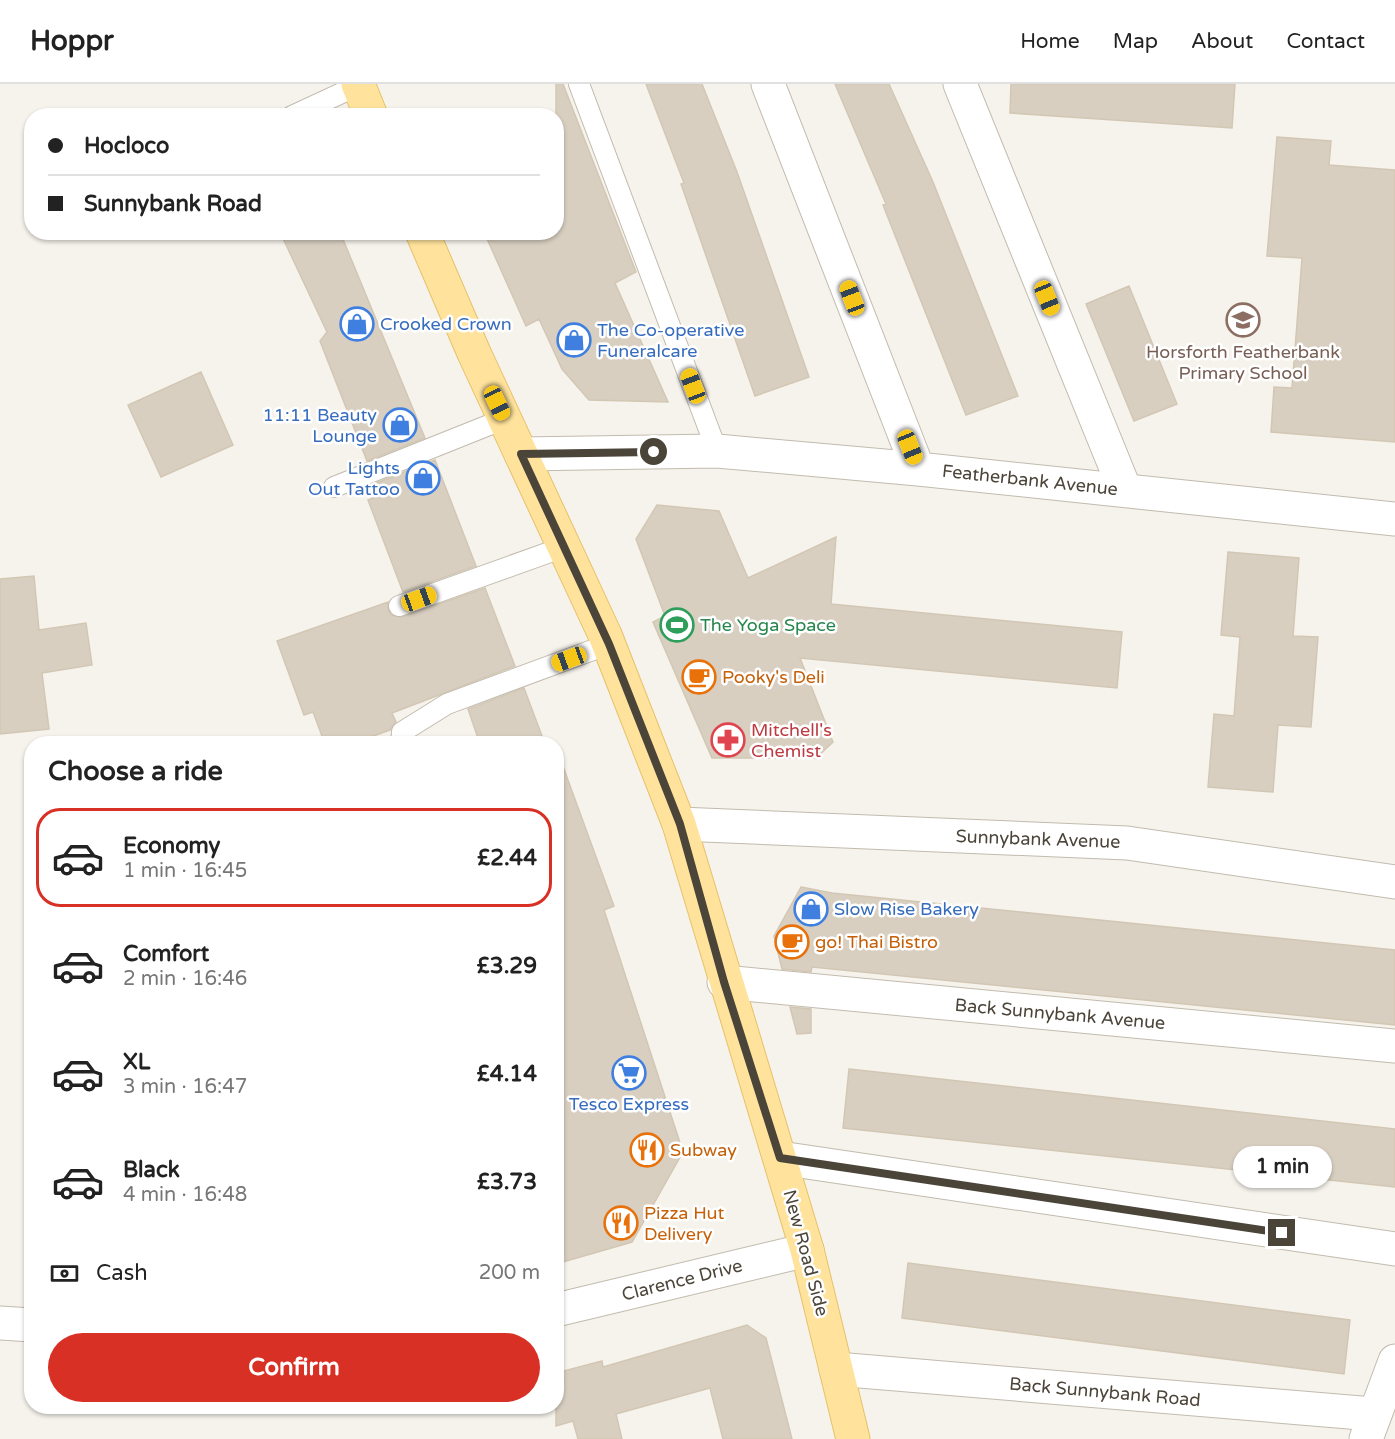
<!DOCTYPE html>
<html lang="en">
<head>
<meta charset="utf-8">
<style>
	body { margin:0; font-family:"Varela Round",sans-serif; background:#f2f2f2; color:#222; height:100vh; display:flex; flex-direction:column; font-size:22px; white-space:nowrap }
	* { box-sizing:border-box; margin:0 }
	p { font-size:20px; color:#767676 }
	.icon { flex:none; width:33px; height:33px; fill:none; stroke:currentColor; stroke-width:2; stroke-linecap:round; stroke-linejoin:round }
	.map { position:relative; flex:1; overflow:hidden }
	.drawer { position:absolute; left:24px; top:652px; width:540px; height:678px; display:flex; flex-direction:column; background:#fff; border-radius:24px; box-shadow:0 2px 4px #0004 }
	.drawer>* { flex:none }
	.guide { position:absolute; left:24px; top:24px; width:540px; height:132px; border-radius:24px; box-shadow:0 2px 4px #0004; display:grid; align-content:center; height:132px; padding:0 24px; background:#fff }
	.end { position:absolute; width:27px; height:27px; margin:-14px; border:8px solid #4b4439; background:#fff; box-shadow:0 0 0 3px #fff }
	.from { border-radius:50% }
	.bubble { position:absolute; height:42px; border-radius:21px; background:#fff; box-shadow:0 2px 4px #0004; font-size:20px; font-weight:800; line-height:42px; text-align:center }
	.car { position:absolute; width:18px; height:36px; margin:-18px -9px; border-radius:8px; box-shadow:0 0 4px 2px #0007; background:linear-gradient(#f5c518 24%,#345 0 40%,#f5c518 0 76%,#345 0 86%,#f5c518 0) }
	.guide b { display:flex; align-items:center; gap:21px; height:57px; font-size:22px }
	.guide b+b { border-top:2px solid #e0e0e0 }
	.guide i { width:15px; height:15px; background:#222 }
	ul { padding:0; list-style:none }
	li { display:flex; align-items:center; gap:18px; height:99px; margin:0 12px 9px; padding:0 12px; border:3px solid transparent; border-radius:24px }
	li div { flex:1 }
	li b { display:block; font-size:22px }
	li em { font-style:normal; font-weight:800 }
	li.current { border-color:#d93025 }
	li>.icon { width:54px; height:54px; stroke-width:1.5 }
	h2 { padding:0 24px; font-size:27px; line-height:72px }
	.pay { display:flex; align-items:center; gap:15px; height:66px; padding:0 24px; font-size:22px }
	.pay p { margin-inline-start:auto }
	.button { display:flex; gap:12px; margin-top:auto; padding:12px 24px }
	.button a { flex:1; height:69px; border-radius:36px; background:#d93025; color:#fff; font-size:24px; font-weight:800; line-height:69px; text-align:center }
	header { display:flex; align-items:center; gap:36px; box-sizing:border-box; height:84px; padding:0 30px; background:#fff; border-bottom:2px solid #e0e0e0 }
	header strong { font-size:28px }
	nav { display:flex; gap:33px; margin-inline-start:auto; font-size:21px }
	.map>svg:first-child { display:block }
	.building { fill:#d8cfc1; stroke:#d3c7b4; stroke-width:1.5 }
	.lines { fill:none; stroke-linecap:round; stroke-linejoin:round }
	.lane-casing { stroke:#c2bbae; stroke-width:22 }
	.street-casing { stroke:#c2bbae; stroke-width:35 }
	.primary-casing { stroke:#e6c16a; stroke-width:35 }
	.lane { stroke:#fff; stroke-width:20 }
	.street { stroke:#fff; stroke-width:33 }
	.primary { stroke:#ffe39c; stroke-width:33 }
	.route { stroke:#4b4439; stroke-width:8 }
	.labels { text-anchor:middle; stroke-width:5; stroke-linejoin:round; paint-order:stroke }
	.shop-label { font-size:18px; fill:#366cbe; stroke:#fff; text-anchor:start }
	.education-label { font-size:18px; fill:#785e54; stroke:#fff }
	.street-label { font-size:18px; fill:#4b4439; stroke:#fff }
	.leisure-label { font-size:18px; fill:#27864d; stroke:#fff; text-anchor:start }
	.food-label { font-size:18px; fill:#c56008; stroke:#fff; text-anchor:start }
	.health-label { font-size:18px; fill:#be3a42; stroke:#fff; text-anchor:start }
</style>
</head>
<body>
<header>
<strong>Hoppr</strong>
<nav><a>Home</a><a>Map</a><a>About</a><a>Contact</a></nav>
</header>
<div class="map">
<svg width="1395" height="1355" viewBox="0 0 1395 1355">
	<rect width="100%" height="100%" fill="#f6f3ec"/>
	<path class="building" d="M556,0H563L636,188L615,199L668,318L589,316L562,285L539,235L526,242L484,148H556Z
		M646,0H702L737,88L809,293L755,312L681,100L684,99Z
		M835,0H889L933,98L1018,312L966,331L883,121L886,120Z
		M1011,0H1235L1232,44L1010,29Z
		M1277,53L1331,57L1329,81L1395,86V358L1271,348L1274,303L1292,304L1302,174L1267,172Z
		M280,148H340L425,354L367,377L320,257L327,248Z
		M1129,202L1177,320L1134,337L1086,220Z
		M201,288L233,361L161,393L128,321Z
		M435,376L476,482L403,508L368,416L381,411L376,399Z
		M657,421L719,427L748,494L836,453L831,520L1122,548L1117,604L800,574L833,658L816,674H712L653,538L665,532L636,455Z
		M1228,468L1299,474L1293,552L1318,553L1311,643L1278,641L1273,708L1208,703L1214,630L1234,632L1240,553L1221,551Z
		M34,492L39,546L86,539L92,581L42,589L49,645L0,650V495Z
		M485,504L515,582L392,629L396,638L390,646L351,660H325L313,628L304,631L277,557L388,518V525L391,531L402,533Z
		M524,604L545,660H480L468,625Z
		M556,677H561L614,822L604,826L683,1068L632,1158L556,1180Z
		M801,803L832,809L1395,866V941L812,883L811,888L782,885L774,852Z
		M790,923L811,925V949L797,950Z
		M849,985L1395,1045V1103L843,1044Z
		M908,1179L1350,1236L1344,1290L902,1234Z
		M747,1241L766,1254L792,1355H723L710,1304L616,1330L622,1355H578L573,1337L556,1342V1289L602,1277L603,1283Z"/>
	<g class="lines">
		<defs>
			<path id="lane" d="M579,0L717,367
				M292,32L359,1
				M334,403L504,335
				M399,522L564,463
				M401,660L402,648L447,620L609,560"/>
			<path id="street" d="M768,0L918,385
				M960,0L1125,406
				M521,370L717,367L918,385L1395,435
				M679,740L1127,759L1395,798
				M724,898L1395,962
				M780,1074L1395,1165
				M556,1226L807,1166
				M0,1239L32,1241
				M836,1285L1373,1330
				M1366,1355L1395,1277"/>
			<path id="primary" d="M358,0L371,32
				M422,148L474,269L605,551L679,740L807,1166L853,1355"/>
		</defs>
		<use href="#lane" class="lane-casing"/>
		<use href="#street" class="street-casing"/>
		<use href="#primary" class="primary-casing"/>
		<use href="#lane" class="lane"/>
		<use href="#street" class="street"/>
		<use href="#primary" class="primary"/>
	</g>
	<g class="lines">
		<path class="route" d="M654,368L521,370L609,560L680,740L724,898L780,1074L1282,1149"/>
	</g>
	<defs>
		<symbol id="school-ring" viewBox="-11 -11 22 22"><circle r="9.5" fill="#fff" stroke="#8d6e63" stroke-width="1.5"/><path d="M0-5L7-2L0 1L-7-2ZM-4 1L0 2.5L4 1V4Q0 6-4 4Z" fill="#8d6e63"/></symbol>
		<symbol id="shop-ring" viewBox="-11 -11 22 22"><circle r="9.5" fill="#fff" stroke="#3f7fe0" stroke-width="1.5"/><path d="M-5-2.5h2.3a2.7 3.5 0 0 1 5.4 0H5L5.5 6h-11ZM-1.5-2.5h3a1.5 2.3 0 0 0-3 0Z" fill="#3f7fe0"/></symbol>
		<symbol id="stadium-ring" viewBox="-11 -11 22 22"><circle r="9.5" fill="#fff" stroke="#2e9e5b" stroke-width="1.5"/><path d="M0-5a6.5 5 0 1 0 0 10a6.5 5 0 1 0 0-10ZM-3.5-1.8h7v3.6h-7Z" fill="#2e9e5b"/></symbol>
		<symbol id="cafe-ring" viewBox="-11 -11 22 22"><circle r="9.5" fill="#fff" stroke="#e8710a" stroke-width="1.5"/><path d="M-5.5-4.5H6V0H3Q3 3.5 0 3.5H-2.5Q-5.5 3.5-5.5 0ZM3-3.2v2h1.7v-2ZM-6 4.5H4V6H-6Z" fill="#e8710a"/></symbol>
		<symbol id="pharmacy-ring" viewBox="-11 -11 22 22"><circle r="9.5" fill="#fff" stroke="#e0444e" stroke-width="1.5"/><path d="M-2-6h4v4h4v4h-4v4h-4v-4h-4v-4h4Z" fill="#e0444e"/></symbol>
		<symbol id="supermarket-ring" viewBox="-11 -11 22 22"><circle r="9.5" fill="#fff" stroke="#3f7fe0" stroke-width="1.5"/><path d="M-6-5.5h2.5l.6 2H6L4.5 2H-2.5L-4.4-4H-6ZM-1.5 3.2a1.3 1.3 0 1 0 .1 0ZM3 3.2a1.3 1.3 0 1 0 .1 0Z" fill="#3f7fe0"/></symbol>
		<symbol id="restaurant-ring" viewBox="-11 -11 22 22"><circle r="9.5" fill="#fff" stroke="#e8710a" stroke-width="1.5"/><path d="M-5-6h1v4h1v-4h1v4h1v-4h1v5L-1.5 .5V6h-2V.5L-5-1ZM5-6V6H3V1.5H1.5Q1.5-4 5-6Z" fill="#e8710a"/></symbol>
	</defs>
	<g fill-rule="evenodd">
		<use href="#school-ring" x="1224" y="217" width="38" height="38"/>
		<use href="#shop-ring" x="338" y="221" width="38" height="38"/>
		<use href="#shop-ring" x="555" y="237" width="38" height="38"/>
		<use href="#shop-ring" x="381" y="322" width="38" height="38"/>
		<use href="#shop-ring" x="404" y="375" width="38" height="38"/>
		<use href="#stadium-ring" x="658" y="522" width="38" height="38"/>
		<use href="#cafe-ring" x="680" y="574" width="38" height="38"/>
		<use href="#pharmacy-ring" x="709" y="637" width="38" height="38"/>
		<use href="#shop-ring" x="792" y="806" width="38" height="38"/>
		<use href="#cafe-ring" x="773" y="839" width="38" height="38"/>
		<use href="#supermarket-ring" x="610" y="970" width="38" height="38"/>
		<use href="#restaurant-ring" x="628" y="1047" width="38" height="38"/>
		<use href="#restaurant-ring" x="602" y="1120" width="38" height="38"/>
	</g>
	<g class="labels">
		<g class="shop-label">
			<text x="380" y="246">Crooked Crown</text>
			<text x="597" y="252">The Co-operative<tspan x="597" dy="21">Funeralcare</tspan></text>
			<text x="377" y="337" text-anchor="end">11:11 Beauty<tspan x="377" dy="21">Lounge</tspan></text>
			<text x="400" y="390" text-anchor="end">Lights<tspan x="400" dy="21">Out Tattoo</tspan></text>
			<text x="834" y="831">Slow Rise Bakery</text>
			<text x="629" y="1026" text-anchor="middle">Tesco Express</text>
		</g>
		<g class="education-label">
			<text x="1243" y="274">Horsforth Featherbank<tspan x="1243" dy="21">Primary School</tspan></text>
		</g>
		<g class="street-label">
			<text transform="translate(1030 396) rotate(6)" y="6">Featherbank Avenue</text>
			<text transform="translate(1038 755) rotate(2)" y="6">Sunnybank Avenue</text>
			<text transform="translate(1060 930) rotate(5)" y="6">Back Sunnybank Avenue</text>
			<text transform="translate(806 1169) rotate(75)" y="6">New Road Side</text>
			<text transform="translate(682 1196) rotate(-14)" y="6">Clarence Drive</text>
			<text transform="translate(1105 1308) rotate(5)" y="6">Back Sunnybank Road</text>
		</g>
		<g class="leisure-label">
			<text x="700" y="547">The Yoga Space</text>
		</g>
		<g class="food-label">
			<text x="722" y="599">Pooky's Deli</text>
			<text x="815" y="864">go! Thai Bistro</text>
			<text x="670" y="1072">Subway</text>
			<text x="644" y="1135">Pizza Hut<tspan x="644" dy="21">Delivery</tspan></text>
		</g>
		<g class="health-label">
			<text x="751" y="652">Mitchell's<tspan x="751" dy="21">Chemist</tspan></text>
		</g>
	</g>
</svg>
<i class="end from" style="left:654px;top:368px"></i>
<i class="end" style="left:1282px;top:1149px"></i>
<div class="bubble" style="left:1233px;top:1062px;width:99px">1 min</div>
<i class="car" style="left:852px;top:214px;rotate:339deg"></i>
<i class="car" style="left:1047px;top:214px;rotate:158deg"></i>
<i class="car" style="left:693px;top:302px;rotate:339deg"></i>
<i class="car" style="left:497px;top:319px;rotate:155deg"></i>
<i class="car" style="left:910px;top:363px;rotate:158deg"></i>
<i class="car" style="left:419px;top:515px;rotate:70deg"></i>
<i class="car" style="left:569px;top:575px;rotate:250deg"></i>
<div class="guide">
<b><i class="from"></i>Hocloco</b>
<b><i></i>Sunnybank Road</b>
</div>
<section class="drawer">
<h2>Choose a ride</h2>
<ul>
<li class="current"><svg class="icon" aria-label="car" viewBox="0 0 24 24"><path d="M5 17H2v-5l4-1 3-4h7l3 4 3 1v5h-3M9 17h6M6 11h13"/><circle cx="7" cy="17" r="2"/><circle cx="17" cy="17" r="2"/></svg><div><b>Economy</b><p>1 min · 16:45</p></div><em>£2.44</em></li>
<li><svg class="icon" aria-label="car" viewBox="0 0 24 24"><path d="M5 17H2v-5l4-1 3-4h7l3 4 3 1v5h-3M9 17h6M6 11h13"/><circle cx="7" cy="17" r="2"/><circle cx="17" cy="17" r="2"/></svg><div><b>Comfort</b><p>2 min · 16:46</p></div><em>£3.29</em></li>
<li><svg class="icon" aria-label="car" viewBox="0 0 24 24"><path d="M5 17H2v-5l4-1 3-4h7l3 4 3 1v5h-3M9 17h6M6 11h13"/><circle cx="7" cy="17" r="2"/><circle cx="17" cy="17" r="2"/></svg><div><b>XL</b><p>3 min · 16:47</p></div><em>£4.14</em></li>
<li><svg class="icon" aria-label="car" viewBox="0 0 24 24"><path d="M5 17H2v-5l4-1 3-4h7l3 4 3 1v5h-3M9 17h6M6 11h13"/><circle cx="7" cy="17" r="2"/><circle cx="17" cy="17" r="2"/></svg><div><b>Black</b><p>4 min · 16:48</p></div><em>£3.73</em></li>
</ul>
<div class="pay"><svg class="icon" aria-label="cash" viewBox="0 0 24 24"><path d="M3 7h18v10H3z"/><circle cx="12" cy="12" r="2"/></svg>Cash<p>200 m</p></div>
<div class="button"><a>Confirm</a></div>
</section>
</div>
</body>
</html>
